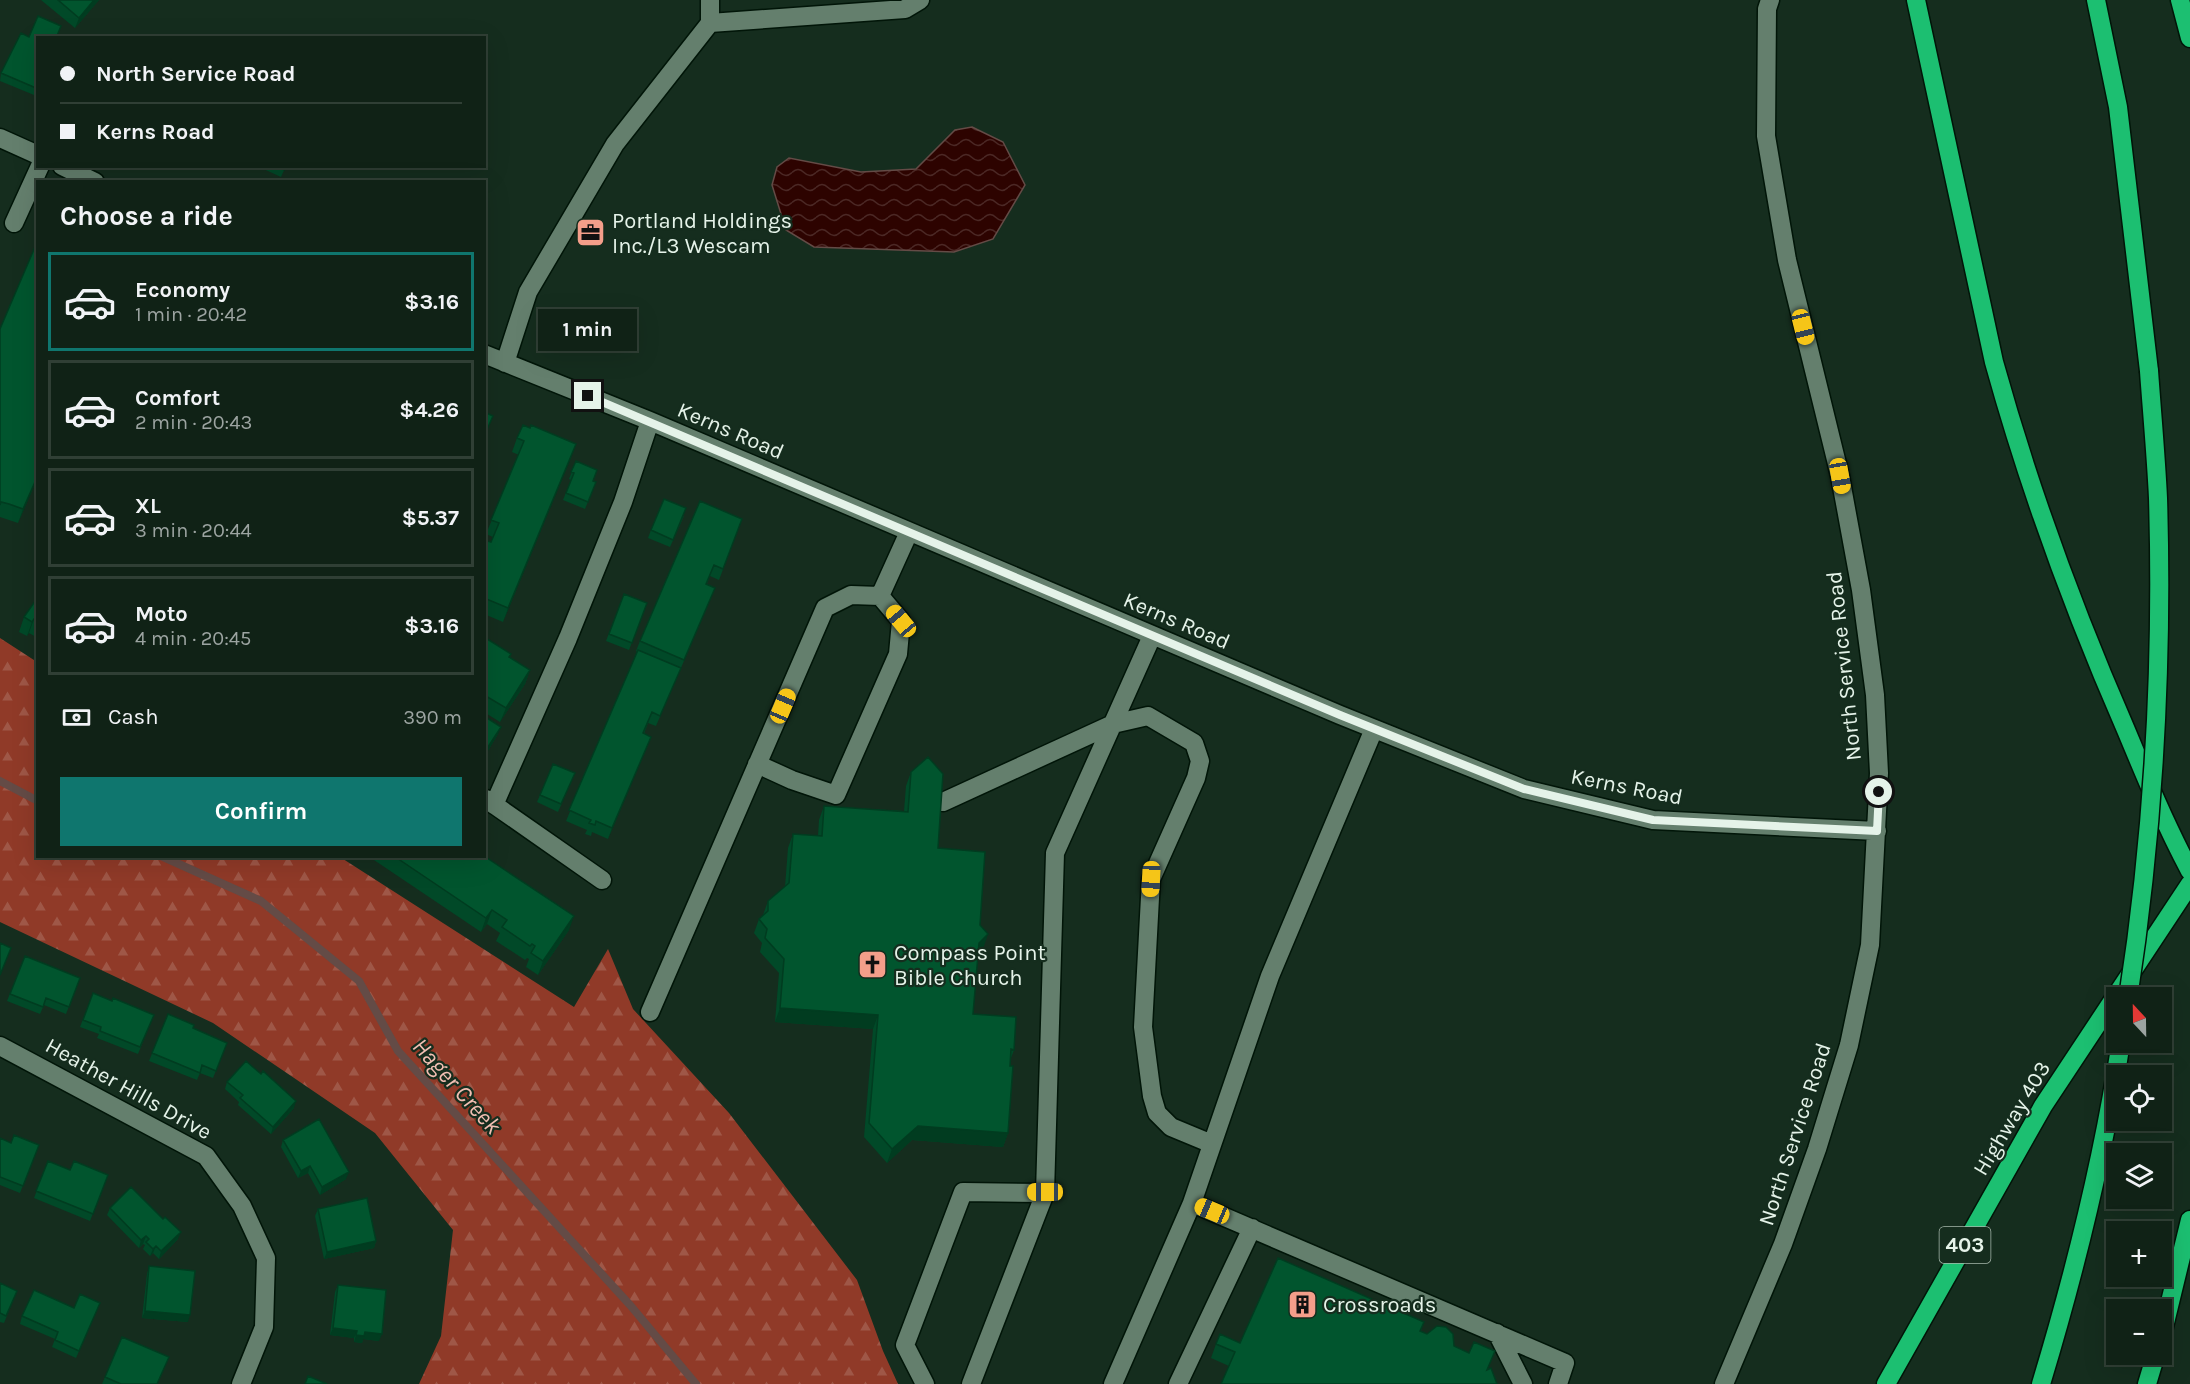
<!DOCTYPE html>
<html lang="en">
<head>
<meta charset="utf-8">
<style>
	body { margin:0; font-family:Karla,sans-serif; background:#192a1f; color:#f1f3f6; height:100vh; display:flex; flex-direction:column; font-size:22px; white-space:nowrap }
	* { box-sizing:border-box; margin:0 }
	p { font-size:20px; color:#9ca4a1 }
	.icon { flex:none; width:33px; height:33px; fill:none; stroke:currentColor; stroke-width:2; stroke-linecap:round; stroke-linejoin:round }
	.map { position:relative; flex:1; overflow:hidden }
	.side { position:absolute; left:36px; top:180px; width:450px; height:678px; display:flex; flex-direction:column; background:#102216; border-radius:0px; box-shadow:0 6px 24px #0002,0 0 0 2px #303f35 }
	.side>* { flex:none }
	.guide { position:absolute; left:36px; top:36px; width:450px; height:132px; border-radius:0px; box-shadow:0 6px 24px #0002,0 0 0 2px #303f35; display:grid; align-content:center; height:132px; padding:0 24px; background:#102216 }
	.needle { width:39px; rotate:338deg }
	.controls { position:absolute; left:2106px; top:987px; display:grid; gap:12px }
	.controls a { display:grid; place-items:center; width:66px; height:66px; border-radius:0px; background:#102216; box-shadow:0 6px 24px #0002,0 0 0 2px #303f35; font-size:30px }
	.end { position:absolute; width:27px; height:27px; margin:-14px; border:8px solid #e5f3e9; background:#111; box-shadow:0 0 0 3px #111 }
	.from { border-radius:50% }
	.bubble { position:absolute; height:42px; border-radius:0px; background:#102216; box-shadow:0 6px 24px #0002,0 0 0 2px #303f35; font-size:20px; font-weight:700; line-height:42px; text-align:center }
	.car { position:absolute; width:18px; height:36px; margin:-18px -9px; border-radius:8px; box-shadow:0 0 4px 2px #0007; background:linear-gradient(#f5c518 24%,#345 0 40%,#f5c518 0 76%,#345 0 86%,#f5c518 0) }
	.guide b { display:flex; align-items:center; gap:21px; height:57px; font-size:22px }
	.guide b+b { border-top:2px solid #303f35 }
	.guide i { width:15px; height:15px; background:#f1f3f6 }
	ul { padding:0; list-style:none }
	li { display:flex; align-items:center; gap:18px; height:99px; margin:0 12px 9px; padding:0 12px; border:3px solid #303f35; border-radius:0px }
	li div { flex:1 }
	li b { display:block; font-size:22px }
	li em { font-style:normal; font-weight:700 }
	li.active { border-color:#0f766e }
	li>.icon { width:54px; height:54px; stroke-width:1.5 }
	h2 { padding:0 24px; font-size:27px; line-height:72px }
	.pay { display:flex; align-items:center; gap:15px; height:66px; padding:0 24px; font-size:22px }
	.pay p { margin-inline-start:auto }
	.action { display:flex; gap:12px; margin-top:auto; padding:12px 24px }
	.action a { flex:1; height:69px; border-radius:0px; background:#0f766e; color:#fff; font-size:24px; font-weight:700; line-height:69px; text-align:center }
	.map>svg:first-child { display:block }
	.forest { fill:url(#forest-firs) }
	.water { fill:url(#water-waves); stroke:#644b46; stroke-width:1.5 }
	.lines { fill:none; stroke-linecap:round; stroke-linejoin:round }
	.stream { stroke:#644b46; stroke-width:8 }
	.minor-casing { stroke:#011508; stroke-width:21 }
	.highway-casing { stroke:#011508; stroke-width:21 }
	.minor { stroke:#647f6d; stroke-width:18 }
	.highway { stroke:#1cbf71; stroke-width:18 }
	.highway-bridge-casing { stroke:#011508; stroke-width:21; stroke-linecap:butt }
	.highway-bridge { stroke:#1cbf71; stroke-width:18 }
	.wall { fill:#014928 }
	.shaded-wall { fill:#013c20 }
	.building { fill:#01552e; stroke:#013c20; stroke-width:1.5 }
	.route { stroke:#e5f3e9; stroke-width:8 }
	.labels { text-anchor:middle; stroke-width:4.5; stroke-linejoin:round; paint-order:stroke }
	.shield { fill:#152d1e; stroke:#a7b8ac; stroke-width:1.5 }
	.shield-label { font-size:21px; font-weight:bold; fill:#e5f3e9 }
	.poi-label { font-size:22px; fill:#e5f3e9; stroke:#152d1e; text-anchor:start }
	.street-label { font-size:22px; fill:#e5f3e9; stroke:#152d1e }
	.water-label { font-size:24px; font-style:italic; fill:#f2bfb3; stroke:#152d1e }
</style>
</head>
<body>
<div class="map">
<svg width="2190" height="1384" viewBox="0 0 2190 1384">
	<defs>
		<pattern id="forest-firs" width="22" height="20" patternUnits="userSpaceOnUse" patternTransform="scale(1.5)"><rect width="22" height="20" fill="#903a28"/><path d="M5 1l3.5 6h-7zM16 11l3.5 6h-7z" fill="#9f5747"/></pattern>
		<pattern id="water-waves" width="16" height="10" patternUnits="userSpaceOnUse" patternTransform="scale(1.5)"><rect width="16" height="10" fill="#2d0300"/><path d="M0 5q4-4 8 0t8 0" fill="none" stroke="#4b2825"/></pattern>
	</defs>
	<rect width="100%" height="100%" fill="#152d1e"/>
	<path class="forest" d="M0,638L37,662L38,856L340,857L574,1007L608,949L633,1009L729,1113L857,1280L883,1351L898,1384H419L441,1336L453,1230L375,1133L213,1023L0,922Z"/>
	<path class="water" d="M972,127L1003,142L1025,185L993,239L954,252L814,247L786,230L772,185L777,167L789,158L861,172L916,169L955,130Z"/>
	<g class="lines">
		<path class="stream" d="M0,781L38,801
			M161,856L261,901L359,981L398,1051L630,1305L696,1384"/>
		<defs>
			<path id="minor" d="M710,23L905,9L920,0
				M0,138L38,155
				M62,166L95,182
				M14,223L40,166
				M484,354L650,421L1340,715L1524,789L1653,820L1877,831
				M505,363L528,292L615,144L710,23V0
				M880,596L909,532
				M486,799L602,880
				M943,802L1113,724L1148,716L1194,743L1200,761L1196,778L1151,879L1143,1027L1152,1096L1157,1113L1171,1127L1212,1144
				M494,805L568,638L623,502L650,421
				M650,1012L825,608L851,595L880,596L901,621L898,654L836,795L792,780L757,764
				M0,1046L206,1156L242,1206L266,1258L264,1327L241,1384
				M1192,1203L1270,976L1374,729
				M1497,1333L1523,1384
				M925,1384L905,1345L963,1192L1045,1193
				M971,1384L1045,1193L1055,853L1152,636
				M1113,1384L1192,1203L1565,1363L1558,1384
				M1178,1384L1252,1228
				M1724,1384L1783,1244L1817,1149L1849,1045L1870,945L1879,773L1875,695L1861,590L1840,476L1787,260L1766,136L1767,9L1770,0"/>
			<path id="highway" d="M1916,0L1994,362C2029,488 2074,611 2126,730C2146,778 2166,826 2190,871
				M2096,0L2118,107L2149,371
				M2180,0L2190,38
				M2162,1335L2190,1220
				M1886,1384L2043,1106L2190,884
				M2041,1384C2075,1272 2103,1158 2121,1042
				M2147,1384L2156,1354"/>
		</defs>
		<use href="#minor" class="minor-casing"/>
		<use href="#highway" class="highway-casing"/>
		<use href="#minor" class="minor"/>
		<use href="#highway" class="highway"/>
		<defs>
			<path id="highway-bridge" d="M2128,998C2154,830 2163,667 2158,498C2156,456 2152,413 2149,371"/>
		</defs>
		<use href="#highway-bridge" class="highway-bridge-casing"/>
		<use href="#highway-bridge" class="highway-bridge"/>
	</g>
	<path class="wall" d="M41,0H99L75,28Z
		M29,37L38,38V88L34,95L0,81L1,73Z
		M257,166H286L281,177Z
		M38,240V477L18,523L0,517V329Z
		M517,438L576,444L503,622L484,614V540L491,542L493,537L486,534L519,455L512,452Z
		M576,461L593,481L596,482L585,509L563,500L571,480L569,479Z
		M684,516L670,547L648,538L651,530Z
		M742,519L719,580L710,576L707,584L711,598L656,726L648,723L644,734L651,737L608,839L592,832L591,836L585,834L587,830L566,821L637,652L636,651L640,641Z
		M624,594L647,603L629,650L606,641Z
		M38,597V638L29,633L27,636L19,632L24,617Z
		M484,637L511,654L510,657L530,670L525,684L500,722L484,712Z
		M484,716L498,734L486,754L484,753Z
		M911,772L938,848L980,925L983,949L978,953L973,1014L1014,1050L1011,1058L1008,1133L1003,1147L912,1140L887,1163L864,1137L873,1029L775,1022L779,973L760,952L762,943L754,933L759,919L763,915L768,901L785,887L788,848L793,834L818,836L819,820L824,806L904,811L906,786Z
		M575,773L558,812L537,802L540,795Z
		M372,856H484L569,930L538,975L526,967L529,959L527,958L525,960L496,941L500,933L487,924L481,932L371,858Z
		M25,956L80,978L66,1014L44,1005L40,1014L7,1001Z
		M93,993L112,1001L154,1015L138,1054L97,1038L99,1034L80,1027Z
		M168,1014L193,1028L227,1043L213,1078L200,1073L197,1080L149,1061Z
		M227,1082L294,1108L271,1134L238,1105L239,1102L225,1089Z
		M0,1138L11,1143L39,1145L20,1193L0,1185Z
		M283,1140L346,1179L320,1195L308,1173L298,1178L281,1147Z
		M48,1161L70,1170L108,1175L90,1221L34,1198Z
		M110,1208L178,1239L159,1259L153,1253L150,1256L143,1249L145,1245L143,1244L139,1248L107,1215Z
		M318,1209L376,1241L374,1248L324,1259L315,1216Z
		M149,1267L188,1322L142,1318L147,1274Z
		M0,1283L17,1291L4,1323L0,1322Z
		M338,1285L379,1341L363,1339L362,1343L354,1342V1338L330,1335L335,1292Z
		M74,1308L97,1310L76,1358L52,1347L55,1339L20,1324L22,1316Z
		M1424,1322L1421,1331L1454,1346L1488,1369L1497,1384L1229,1366L1211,1358L1216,1344L1240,1343Z
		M122,1337L158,1384H102Z"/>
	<path class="shaded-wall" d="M94,0H99L75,28L79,18Z
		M576,444L571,458L503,622L508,608Z
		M38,475V477L18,523L23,509Z
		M34,619L29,633L27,636L32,622Z
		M530,670L525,684L500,722L506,708Z
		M501,727L498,734L486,754L488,747Z
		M651,737L647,747L608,839L612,828Z
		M492,910L487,924L481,932L486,918Z
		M574,916L569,930L538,975L543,961Z
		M988,934L983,949L974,957L979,943Z
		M780,1008L878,1015L873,1029L775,1022Z
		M296,1101L294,1108L271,1134L273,1127Z
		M918,1126L1008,1133L1003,1147L912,1140L887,1163L892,1149Z
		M310,1166L308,1173L298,1178L301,1171Z
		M349,1172L346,1179L320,1195L322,1187Z
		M181,1232L178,1239L159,1259L161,1251Z
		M146,1236L143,1244L139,1248L141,1240Z
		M376,1241L374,1248L324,1259L327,1252Z
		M156,1246L153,1253L150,1256L153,1249Z
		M145,1311L190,1315L188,1322L142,1318Z
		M333,1328L357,1331L354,1338L330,1335Z
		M365,1332L382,1334L379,1341L363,1339L362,1343L354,1342L356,1335Z"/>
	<path class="building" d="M58,0H94L79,18Z
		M38,16L61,26L56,38H38V86L36,88L1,73L21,33L29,37Z
		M277,166H285L284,170Z
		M38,240V475L23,509L9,504L1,502L0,505V329Z
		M484,412L493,416L484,436Z
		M523,425L530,428L531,425L576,444L508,608L484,598V540L491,542L499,523L491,520L524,441L517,438Z
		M576,461L597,470L593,481L596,482L588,502L566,493L574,473L571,472Z
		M664,499L686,508L673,540L651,530Z
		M700,501L742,519L723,569L714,565L706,584L715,588L684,660L640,641Z
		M624,594L647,603L632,643L609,634Z
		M38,597V621L34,619L32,622L24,617Z
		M484,637L511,654L509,657L530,670L506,708L484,695Z
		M638,650L681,668L660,716L652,712L643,733L651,737L612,828L596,821L595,825L589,823L591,820L569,810Z
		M484,716L501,727L488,747L484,744Z
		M928,757L943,774L938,848L985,852L980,925L988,934L979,943L973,1014L1016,1017L1014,1050L1011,1049L1010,1066H1013L1008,1133L918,1126L892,1149L869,1123L878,1015L780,1008L784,959L765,938L767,929L759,919L768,911V901L789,883L793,834L822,836L824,806L908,812L911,772Z
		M553,764L575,773L561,804L540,795Z
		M394,856H484L574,916L543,961L531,953L535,946L532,944L530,946L502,927L507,920L492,910L486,918Z
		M0,943L11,948L0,975Z
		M25,956L80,978L69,1007L46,998L43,1007L10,994Z
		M93,993L112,1001L113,998L154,1015L140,1047L100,1031L101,1027L83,1020Z
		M168,1014L194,1025L193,1028L227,1043L216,1071L202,1065L200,1073L152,1053Z
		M246,1061L261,1074L263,1071L296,1101L273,1127L240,1098L243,1095L227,1082Z
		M319,1119L349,1172L322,1187L310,1166L301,1171L283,1140Z
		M14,1135L39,1145L23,1186L0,1177V1138L11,1143Z
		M48,1161L70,1170L74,1161L108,1175L93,1214L36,1191Z
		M131,1187L163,1219L165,1217L181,1232L161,1251L156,1246L153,1249L146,1242L149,1239L146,1236L141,1240L110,1208Z
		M367,1198L376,1241L327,1252L318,1209Z
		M1278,1258L1424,1322L1420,1331L1427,1334L1437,1326L1446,1327L1453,1334L1454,1346L1469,1353L1474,1342L1495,1351L1487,1370L1491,1368L1497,1384H1221L1235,1352L1216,1344L1220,1334L1240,1343Z
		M149,1266L195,1271L190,1315L145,1311Z
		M0,1283L17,1291L6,1316L0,1313Z
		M338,1285L386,1290L382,1334L365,1332L364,1336L356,1335L357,1331L333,1328Z
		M34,1290L74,1308L80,1294L100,1303L79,1351L55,1340L58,1332L22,1316Z
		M122,1337L169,1357L157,1384H121L105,1377Z
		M308,1376L327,1384H305Z"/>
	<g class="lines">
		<path class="route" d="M588,396L1340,715L1524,789L1653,820L1877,831L1879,792"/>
	</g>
	<defs>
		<symbol id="office-square" viewBox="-11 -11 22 22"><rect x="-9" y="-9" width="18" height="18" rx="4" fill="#f49e8a" stroke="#152d1e"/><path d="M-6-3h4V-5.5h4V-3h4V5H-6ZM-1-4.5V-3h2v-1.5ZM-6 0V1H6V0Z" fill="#111"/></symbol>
		<symbol id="church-square" viewBox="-11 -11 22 22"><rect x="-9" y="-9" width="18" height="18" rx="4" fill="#f49e8a" stroke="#152d1e"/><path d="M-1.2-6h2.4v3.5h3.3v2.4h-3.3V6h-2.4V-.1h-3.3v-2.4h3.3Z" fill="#111"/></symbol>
		<symbol id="building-square" viewBox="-11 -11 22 22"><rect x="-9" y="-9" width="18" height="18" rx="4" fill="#f49e8a" stroke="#152d1e"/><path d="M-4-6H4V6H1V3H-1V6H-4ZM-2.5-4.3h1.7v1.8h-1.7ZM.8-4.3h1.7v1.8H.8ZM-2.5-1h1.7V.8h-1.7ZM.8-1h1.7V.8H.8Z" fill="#111"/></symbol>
	</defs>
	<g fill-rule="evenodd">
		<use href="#office-square" x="574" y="216" width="33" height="33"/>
		<use href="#church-square" x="856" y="948" width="33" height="33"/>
		<use href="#building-square" x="1286" y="1288" width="33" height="33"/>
	</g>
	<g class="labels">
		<rect class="shield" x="1939.5" y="1227" width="51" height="36" rx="4.5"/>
		<g class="shield-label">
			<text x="1965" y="1252">403</text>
		</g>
		<g class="poi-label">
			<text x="612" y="228">Portland Holdings<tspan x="612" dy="25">Inc./L3 Wescam</tspan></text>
			<text x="894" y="960">Compass Point<tspan x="894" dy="25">Bible Church</tspan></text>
			<text x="1323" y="1312">Crossroads</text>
		</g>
		<g class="street-label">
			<text transform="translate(731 430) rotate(23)" y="8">Kerns Road</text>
			<text transform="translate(1177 620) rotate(23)" y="8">Kerns Road</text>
			<text transform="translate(1843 666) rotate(-96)" y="8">North Service Road</text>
			<text transform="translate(1627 786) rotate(11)" y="8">Kerns Road</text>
			<text transform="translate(129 1088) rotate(29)" y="8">Heather Hills Drive</text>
			<text transform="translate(2011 1118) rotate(-59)" y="8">Highway 403</text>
			<text transform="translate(1794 1134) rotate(-72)" y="8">North Service Road</text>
		</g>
		<g class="water-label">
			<text transform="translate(457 1086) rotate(48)" y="8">Hager Creek</text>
		</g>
	</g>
</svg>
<div class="controls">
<a><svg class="needle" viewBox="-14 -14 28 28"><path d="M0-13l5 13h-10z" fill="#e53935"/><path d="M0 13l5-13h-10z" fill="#9ca4a1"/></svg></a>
<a><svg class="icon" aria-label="locate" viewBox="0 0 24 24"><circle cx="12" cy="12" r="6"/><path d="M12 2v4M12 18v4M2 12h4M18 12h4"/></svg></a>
<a><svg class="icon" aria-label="layers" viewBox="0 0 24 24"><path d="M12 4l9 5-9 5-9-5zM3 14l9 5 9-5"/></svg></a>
<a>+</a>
<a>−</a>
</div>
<i class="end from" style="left:1879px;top:792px"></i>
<i class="end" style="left:588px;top:396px"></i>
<div class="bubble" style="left:538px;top:309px;width:99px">1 min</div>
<i class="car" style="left:1803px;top:327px;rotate:166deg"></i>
<i class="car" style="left:1840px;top:476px;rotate:170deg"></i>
<i class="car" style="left:901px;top:621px;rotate:320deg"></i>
<i class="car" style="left:783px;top:706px;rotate:23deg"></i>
<i class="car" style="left:1151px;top:879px;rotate:183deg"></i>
<i class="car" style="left:1045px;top:1192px;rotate:270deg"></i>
<i class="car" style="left:1212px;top:1211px;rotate:293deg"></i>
<div class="guide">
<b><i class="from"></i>North Service Road</b>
<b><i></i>Kerns Road</b>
</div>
<section class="side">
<h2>Choose a ride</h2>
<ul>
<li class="active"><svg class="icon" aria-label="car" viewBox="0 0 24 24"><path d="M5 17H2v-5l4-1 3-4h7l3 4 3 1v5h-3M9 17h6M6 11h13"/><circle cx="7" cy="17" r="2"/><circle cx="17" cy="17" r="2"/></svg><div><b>Economy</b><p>1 min · 20:42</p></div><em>$3.16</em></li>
<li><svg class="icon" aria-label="car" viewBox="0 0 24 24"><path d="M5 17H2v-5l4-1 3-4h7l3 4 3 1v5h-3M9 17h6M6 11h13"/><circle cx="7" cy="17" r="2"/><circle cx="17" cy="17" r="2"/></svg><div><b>Comfort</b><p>2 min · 20:43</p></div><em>$4.26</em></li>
<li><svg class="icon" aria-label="car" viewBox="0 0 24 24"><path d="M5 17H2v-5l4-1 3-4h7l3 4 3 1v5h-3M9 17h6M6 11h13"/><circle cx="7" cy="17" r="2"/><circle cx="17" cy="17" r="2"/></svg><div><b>XL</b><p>3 min · 20:44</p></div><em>$5.37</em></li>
<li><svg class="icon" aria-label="car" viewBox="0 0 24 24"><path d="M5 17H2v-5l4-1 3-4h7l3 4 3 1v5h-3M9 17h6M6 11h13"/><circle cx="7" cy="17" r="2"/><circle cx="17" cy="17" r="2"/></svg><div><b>Moto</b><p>4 min · 20:45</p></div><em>$3.16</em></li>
</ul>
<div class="pay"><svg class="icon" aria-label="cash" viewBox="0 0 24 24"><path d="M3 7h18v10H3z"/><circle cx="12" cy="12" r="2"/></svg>Cash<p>390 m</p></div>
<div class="action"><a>Confirm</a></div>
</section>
</div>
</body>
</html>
